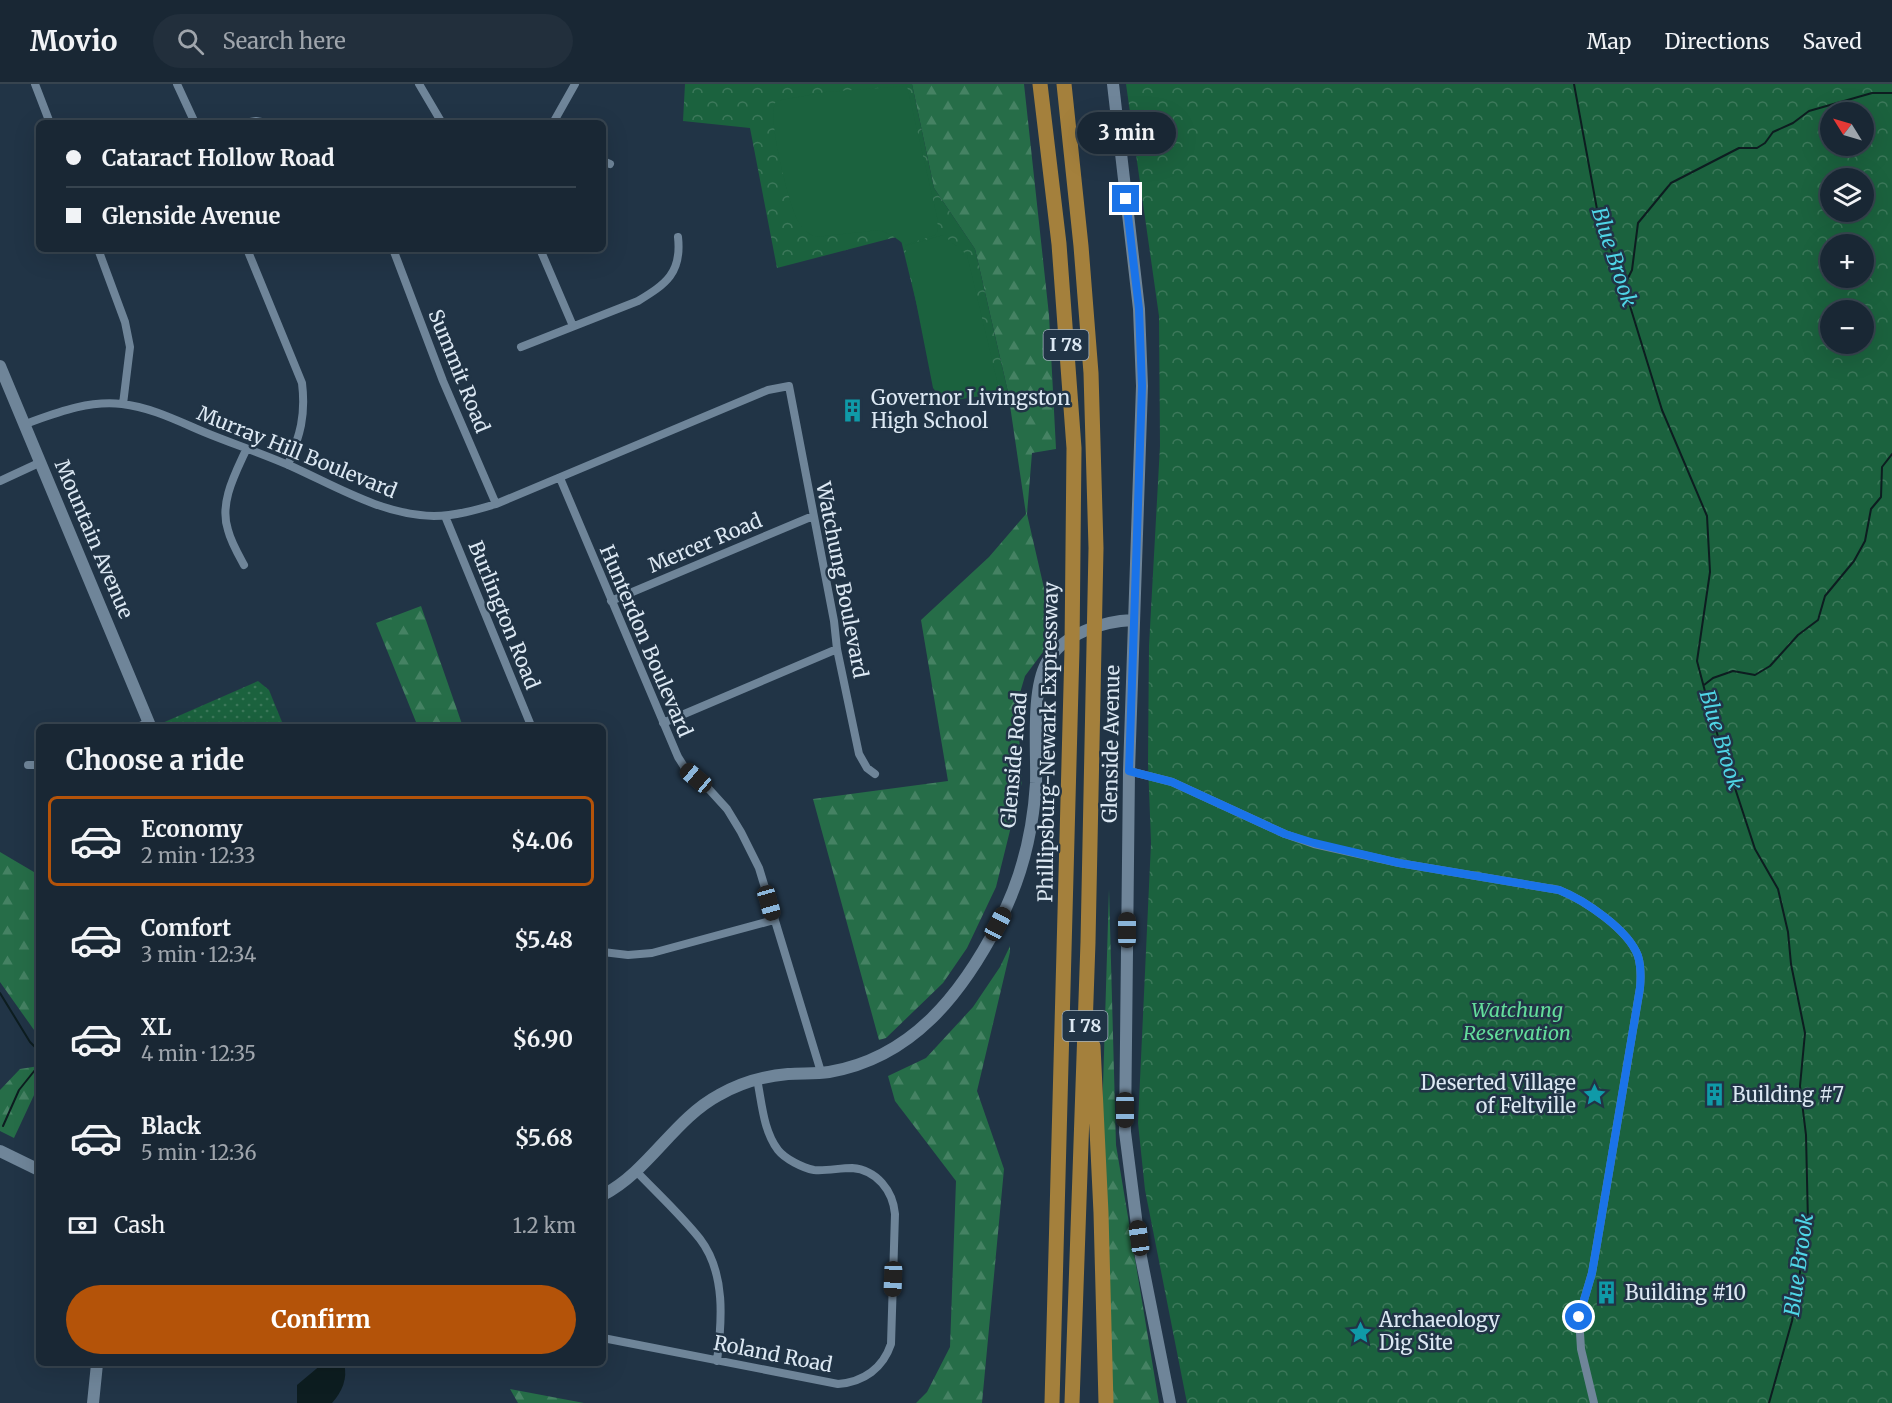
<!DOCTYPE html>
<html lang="en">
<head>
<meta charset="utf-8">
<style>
	body { margin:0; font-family:Merriweather,serif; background:#222f3c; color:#f1f3f6; height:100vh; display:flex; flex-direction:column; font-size:22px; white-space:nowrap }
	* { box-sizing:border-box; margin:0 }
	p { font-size:20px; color:#9fa5ac }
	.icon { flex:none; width:33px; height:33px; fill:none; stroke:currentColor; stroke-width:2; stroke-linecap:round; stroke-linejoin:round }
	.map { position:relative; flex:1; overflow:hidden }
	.details { position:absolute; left:36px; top:640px; width:570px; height:642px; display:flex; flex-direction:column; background:#192734; border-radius:9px; box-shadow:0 6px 24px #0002,0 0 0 2px #37444f }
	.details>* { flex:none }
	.top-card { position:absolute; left:36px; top:36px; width:570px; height:132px; border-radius:9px; box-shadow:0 6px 24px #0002,0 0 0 2px #37444f; display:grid; align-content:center; height:132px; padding:0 30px; background:#192734 }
	.needle { width:39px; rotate:307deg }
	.fabs { position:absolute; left:1820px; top:18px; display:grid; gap:12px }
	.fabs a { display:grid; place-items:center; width:54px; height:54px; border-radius:50%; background:#192734; box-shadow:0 6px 24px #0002,0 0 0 2px #37444f; font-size:30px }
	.end { position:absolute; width:27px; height:27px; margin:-14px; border:8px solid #1a73e8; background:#fff; box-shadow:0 0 0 3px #fff }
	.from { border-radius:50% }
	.bubble { position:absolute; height:42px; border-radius:21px; background:#192734; box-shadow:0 6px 24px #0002,0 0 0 2px #37444f; font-size:20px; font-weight:700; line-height:42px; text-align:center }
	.car { position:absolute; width:18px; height:36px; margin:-18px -9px; border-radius:8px; box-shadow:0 0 4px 2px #0007; background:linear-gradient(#222 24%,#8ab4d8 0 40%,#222 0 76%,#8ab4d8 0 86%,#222 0) }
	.top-card b { display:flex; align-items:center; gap:21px; height:57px; font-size:22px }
	.top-card b+b { border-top:2px solid #37444f }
	.top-card i { width:15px; height:15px; background:#f1f3f6 }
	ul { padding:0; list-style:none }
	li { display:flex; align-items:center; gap:18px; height:90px; margin:0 12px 9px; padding:0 18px; border:3px solid transparent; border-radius:9px }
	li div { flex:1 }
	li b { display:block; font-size:22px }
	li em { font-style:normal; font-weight:700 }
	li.active { border-color:#b45309 }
	li>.icon { width:54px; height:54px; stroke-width:1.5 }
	h2 { padding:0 30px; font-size:27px; line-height:72px }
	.pay { display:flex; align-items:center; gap:15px; height:66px; padding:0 30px; font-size:22px }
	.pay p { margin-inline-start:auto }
	.primary-button { display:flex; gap:12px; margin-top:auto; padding:12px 30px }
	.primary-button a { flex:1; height:69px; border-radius:36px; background:#b45309; color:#fff; font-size:24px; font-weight:700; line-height:69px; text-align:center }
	header { display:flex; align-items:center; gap:36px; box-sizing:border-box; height:84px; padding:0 30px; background:#192734; border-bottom:2px solid #37444f }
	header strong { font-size:28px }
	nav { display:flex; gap:33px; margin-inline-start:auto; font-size:21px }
	.search { width:420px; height:54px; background:#222f3c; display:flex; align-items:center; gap:15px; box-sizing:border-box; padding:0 21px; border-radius:33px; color:#9fa5ac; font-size:22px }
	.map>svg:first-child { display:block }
	.grass { fill:url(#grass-dots) }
	.forest { fill:url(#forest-firs) }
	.park { fill:url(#park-crowns); fill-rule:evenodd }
	.garden { fill:#1b623e }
	.water { fill:#0d1d20 }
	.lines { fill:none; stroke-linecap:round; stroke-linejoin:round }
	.stream { stroke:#0d1d20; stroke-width:2 }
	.street { stroke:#6f8599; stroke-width:8 }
	.secondary { stroke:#6f8599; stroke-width:12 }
	.highway { stroke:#a4803c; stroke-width:15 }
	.route { stroke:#1a73e8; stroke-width:8 }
	.labels { text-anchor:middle; stroke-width:5; stroke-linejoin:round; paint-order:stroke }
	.shield { fill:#213446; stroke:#a4b2bf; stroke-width:1.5 }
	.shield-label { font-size:18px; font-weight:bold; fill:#dce8f3 }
	.street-label { font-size:20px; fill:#dce8f3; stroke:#213446 }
	.poi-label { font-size:20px; fill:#dce8f3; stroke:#213446; text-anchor:start }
	.park-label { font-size:20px; font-style:italic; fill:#63dd9b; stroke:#213446 }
	.water-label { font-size:21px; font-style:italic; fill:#4fd5e6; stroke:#213446 }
</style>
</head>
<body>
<header>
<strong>Movio</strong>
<div class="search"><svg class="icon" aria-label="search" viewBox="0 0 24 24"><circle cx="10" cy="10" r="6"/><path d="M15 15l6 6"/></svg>Search here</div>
<nav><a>Map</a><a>Directions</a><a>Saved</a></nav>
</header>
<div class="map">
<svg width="1892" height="1319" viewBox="0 0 1892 1319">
	<defs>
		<pattern id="grass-dots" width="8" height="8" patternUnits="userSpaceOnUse" patternTransform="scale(1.5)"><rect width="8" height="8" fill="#1b623e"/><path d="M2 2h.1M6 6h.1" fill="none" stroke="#3c785a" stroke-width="1.8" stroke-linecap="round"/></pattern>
		<pattern id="forest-firs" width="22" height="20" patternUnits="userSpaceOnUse" patternTransform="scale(1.5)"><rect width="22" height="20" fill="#266d48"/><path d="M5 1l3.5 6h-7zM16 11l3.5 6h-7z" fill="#458263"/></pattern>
		<pattern id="park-crowns" width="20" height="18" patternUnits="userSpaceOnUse" patternTransform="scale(1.5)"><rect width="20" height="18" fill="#1b623e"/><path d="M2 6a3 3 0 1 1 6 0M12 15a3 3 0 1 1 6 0" fill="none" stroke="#3c785a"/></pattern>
	</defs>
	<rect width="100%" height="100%" fill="#213446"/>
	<path class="grass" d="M258,597L269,606L284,643L162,644L160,640Z"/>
	<path class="forest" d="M912,0H1024L1049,231L1056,365L1032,369L1027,430L1055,552L1025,592L1017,619L1022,698L996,803L967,864L943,899L886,954L879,956L813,715L948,697L921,536L989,473L1026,430L1008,308L975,165L934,104Z
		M421,522L463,643H418L376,539Z
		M0,768L39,791V953L0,898Z
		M1109,805L1116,1061L1159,1319H1108L1098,1166Z
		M1010,862V868L977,1007L1004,1085L982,1319H916L927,1308L950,1263L956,1097L895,1017L888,992L926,974L973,923L1000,883Z
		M39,982V1007L35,1009L14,1054L0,1047V1006L20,985Z
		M510,1305L584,1319H518Z"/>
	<path class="park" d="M685,0H912L934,104L975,165L1008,308L948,317L937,304L900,152L777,184L750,44L683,37Z
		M1126,0H1892V1319H1187L1145,1106L1138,1039L1151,759L1148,679L1149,562L1160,362L1159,232ZM1830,28H1863V62H1830ZM1830,94H1863V128H1830ZM1830,160H1863V194H1830ZM1830,226H1863V260H1830Z"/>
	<path class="garden" d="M907,2L937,133L938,146L935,151L905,161L893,152L880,146L815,153C806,149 800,142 796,133C788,115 766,32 776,17L826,8Z
		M943,151L967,171L999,305L942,315L933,304L905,162Z"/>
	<path class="water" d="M322,1280H344C348,1294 342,1308 332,1319H297V1301Z"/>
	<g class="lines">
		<path class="stream" d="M1574,0L1599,136L1618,183L1662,326L1707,432L1710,488L1697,577L1712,634L1755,765L1778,805L1788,848L1791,880L1805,949L1800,1002L1806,1051L1808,1139L1792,1237L1769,1319
			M1624,202L1632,186L1638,139L1671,99L1739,64H1757L1765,59L1773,48L1793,39L1809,27L1872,9H1892
			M1704,601L1713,594L1733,587L1755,591L1770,582L1798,551L1818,536L1825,512L1854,477L1865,457L1871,425L1881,413L1882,383L1892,370
			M0,909L30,958L39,967
			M3,1042L19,1006L35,986L39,977"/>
		<path class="street" d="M35,0L50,39
			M177,0L195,39
			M419,0L442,39
			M244,39L256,37L267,39
			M553,39L575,0
			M603,77L610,80
			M98,165L125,238L130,263L123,320
			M247,165L302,299C306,332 300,351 288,381
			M393,165L443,297L496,420
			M540,165L573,242
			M521,263L638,217C666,200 682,189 678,153
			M25,340C56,329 88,316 122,320C150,323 178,337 204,348C233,360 264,370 293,383C337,403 383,431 434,432C455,432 476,426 496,420L768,306L789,302L834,537L837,565L859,670L867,684L875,690
			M560,394L678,673L685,684L707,703L727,725L741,748L759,784L821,988
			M0,397L41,378
			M445,432L532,644
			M244,481C238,470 231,458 228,446C219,419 235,390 246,366
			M611,517L813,432
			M663,639L837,565
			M136,644L149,638
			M28,681H39
			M1129,687L1172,698L1285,750L1314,760L1399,779L1559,806C1584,816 1628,845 1638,872C1641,882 1641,893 1640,904L1598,1154L1592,1189L1579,1233L1581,1265L1594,1319
			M603,868L628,871L652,869L774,836
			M636,1087C657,1109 681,1131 700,1155C726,1189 722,1237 717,1277
			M603,1254L838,1300C864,1298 883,1284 891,1260L895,1130C893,1107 877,1086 852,1084C839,1084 827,1087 814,1086C803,1084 785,1075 778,1066C763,1046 762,1019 757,995"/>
		<path class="secondary" d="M1113,0L1139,225L1142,302L1129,687L1125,1048L1141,1173L1170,1319
			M0,282L151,644
			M0,1067L39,1086
			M603,1111C649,1087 674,1035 719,1011C740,999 764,992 788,990C802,989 816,990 829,988C912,974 962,910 999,838C1021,796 1033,747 1036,699C1037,666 1031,606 1047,578C1063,550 1103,537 1133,536
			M93,1319L97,1280"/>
		<path class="highway" d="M1040,0L1059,160L1074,364L1072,565L1052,1319
			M1064,0L1081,162L1091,289L1096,464L1088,858L1072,1319
			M1093,962L1101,1129L1106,1319"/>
	</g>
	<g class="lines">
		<path class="route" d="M1126,115L1139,225L1142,302L1129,687L1172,698L1285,750L1314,759L1399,779L1559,806C1584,816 1628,845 1638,872C1641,882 1641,893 1640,904L1598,1154L1592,1189L1579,1233"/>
	</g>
	<defs>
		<symbol id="building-bare" viewBox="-9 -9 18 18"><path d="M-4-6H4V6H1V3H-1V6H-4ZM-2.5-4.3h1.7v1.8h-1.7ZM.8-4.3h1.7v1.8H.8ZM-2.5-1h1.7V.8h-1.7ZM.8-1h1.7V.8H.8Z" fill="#0f9aa8" stroke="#213446" stroke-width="2.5" paint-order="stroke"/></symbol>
		<symbol id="sight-bare" viewBox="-9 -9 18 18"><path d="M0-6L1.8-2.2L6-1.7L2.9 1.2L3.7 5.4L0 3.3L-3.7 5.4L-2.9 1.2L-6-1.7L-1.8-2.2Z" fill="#0f9aa8" stroke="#213446" stroke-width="2.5" paint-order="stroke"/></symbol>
	</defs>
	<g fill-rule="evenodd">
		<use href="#building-bare" x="836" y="310" width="33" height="33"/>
		<use href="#sight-bare" x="1578" y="994" width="33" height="33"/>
		<use href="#building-bare" x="1698" y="994" width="33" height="33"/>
		<use href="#building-bare" x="1590" y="1192" width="33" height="33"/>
		<use href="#sight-bare" x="1344" y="1232" width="33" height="33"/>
	</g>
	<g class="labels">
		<g class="shield">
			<rect x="1043.5" y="246" width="45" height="30" rx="4.5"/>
			<rect x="1062.5" y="927" width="45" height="30" rx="4.5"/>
		</g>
		<g class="shield-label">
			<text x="1066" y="267">I 78</text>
			<text x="1085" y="948">I 78</text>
		</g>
		<g class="street-label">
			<text transform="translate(459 287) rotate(68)" y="7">Summit Road</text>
			<text transform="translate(297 368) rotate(22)" y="7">Murray Hill Boulevard</text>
			<text transform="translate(94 455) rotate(67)" y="7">Mountain Avenue</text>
			<text transform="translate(705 459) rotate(-23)" y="7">Mercer Road</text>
			<text transform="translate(842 496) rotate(79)" y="7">Watchung Boulevard</text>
			<text transform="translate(504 531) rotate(68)" y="7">Burlington Road</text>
			<text transform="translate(646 557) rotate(67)" y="7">Hunterdon Boulevard</text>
			<text transform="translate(1048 658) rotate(-89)" y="7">Phillipsburg-Newark Expressway</text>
			<text transform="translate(1111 660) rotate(-89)" y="7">Glenside Avenue</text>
			<text transform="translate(1014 676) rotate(-85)" y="7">Glenside Road</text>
			<text transform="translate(773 1270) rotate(11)" y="7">Roland Road</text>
		</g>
		<g class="poi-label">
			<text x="871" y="321">Governor Livingston<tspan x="871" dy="23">High School</tspan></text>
			<text x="1576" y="1006" text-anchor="end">Deserted Village<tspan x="1576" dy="23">of Feltville</tspan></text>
			<text x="1732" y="1018">Building #7</text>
			<text x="1625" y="1216">Building #10</text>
			<text x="1379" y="1243">Archaeology<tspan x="1379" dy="23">Dig Site</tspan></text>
		</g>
		<g class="park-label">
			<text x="1517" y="933">Watchung<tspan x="1517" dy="23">Reservation</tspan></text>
		</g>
		<g class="water-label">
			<text transform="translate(1614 173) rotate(72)" y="7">Blue Brook</text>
			<text transform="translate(1721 656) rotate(73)" y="7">Blue Brook</text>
			<text transform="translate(1799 1181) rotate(-82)" y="7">Blue Brook</text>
		</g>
	</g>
</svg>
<div class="fabs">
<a><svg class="needle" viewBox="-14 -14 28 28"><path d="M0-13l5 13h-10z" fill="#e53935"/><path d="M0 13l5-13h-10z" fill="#9fa5ac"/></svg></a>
<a><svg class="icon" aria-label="layers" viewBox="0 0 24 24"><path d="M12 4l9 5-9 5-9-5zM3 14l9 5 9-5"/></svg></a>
<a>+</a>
<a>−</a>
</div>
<i class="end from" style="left:1579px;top:1233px"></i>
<i class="end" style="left:1126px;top:115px"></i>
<div class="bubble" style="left:1077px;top:28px;width:99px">3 min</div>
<i class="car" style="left:696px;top:694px;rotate:310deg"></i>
<i class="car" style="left:769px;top:819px;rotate:164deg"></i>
<i class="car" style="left:998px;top:840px;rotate:28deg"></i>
<i class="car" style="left:1127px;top:846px;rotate:0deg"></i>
<i class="car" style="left:1125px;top:1026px;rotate:180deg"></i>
<i class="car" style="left:1139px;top:1154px;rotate:352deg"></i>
<i class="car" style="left:893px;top:1195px;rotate:182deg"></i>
<div class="top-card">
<b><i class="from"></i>Cataract Hollow Road</b>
<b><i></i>Glenside Avenue</b>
</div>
<section class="details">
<h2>Choose a ride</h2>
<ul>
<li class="active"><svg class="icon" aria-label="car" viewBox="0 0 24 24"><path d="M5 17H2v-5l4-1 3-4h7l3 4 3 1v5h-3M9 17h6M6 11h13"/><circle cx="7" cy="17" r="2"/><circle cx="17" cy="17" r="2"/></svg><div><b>Economy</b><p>2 min · 12:33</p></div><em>$4.06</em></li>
<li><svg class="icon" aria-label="car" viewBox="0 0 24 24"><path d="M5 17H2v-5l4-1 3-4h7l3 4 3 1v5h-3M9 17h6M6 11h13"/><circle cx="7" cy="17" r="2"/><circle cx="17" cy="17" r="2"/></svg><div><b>Comfort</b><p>3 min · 12:34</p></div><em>$5.48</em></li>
<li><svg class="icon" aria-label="car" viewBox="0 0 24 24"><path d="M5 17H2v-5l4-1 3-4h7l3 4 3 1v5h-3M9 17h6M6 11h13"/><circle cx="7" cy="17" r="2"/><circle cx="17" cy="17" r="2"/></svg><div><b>XL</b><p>4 min · 12:35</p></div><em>$6.90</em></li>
<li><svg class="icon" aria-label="car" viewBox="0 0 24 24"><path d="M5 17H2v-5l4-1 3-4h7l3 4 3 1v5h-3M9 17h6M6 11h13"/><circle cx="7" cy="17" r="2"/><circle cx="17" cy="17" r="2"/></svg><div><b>Black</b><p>5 min · 12:36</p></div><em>$5.68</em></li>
</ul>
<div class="pay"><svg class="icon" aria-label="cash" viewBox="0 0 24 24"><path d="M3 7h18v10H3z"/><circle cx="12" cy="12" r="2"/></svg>Cash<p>1.2 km</p></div>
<div class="primary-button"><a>Confirm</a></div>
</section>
</div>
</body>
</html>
